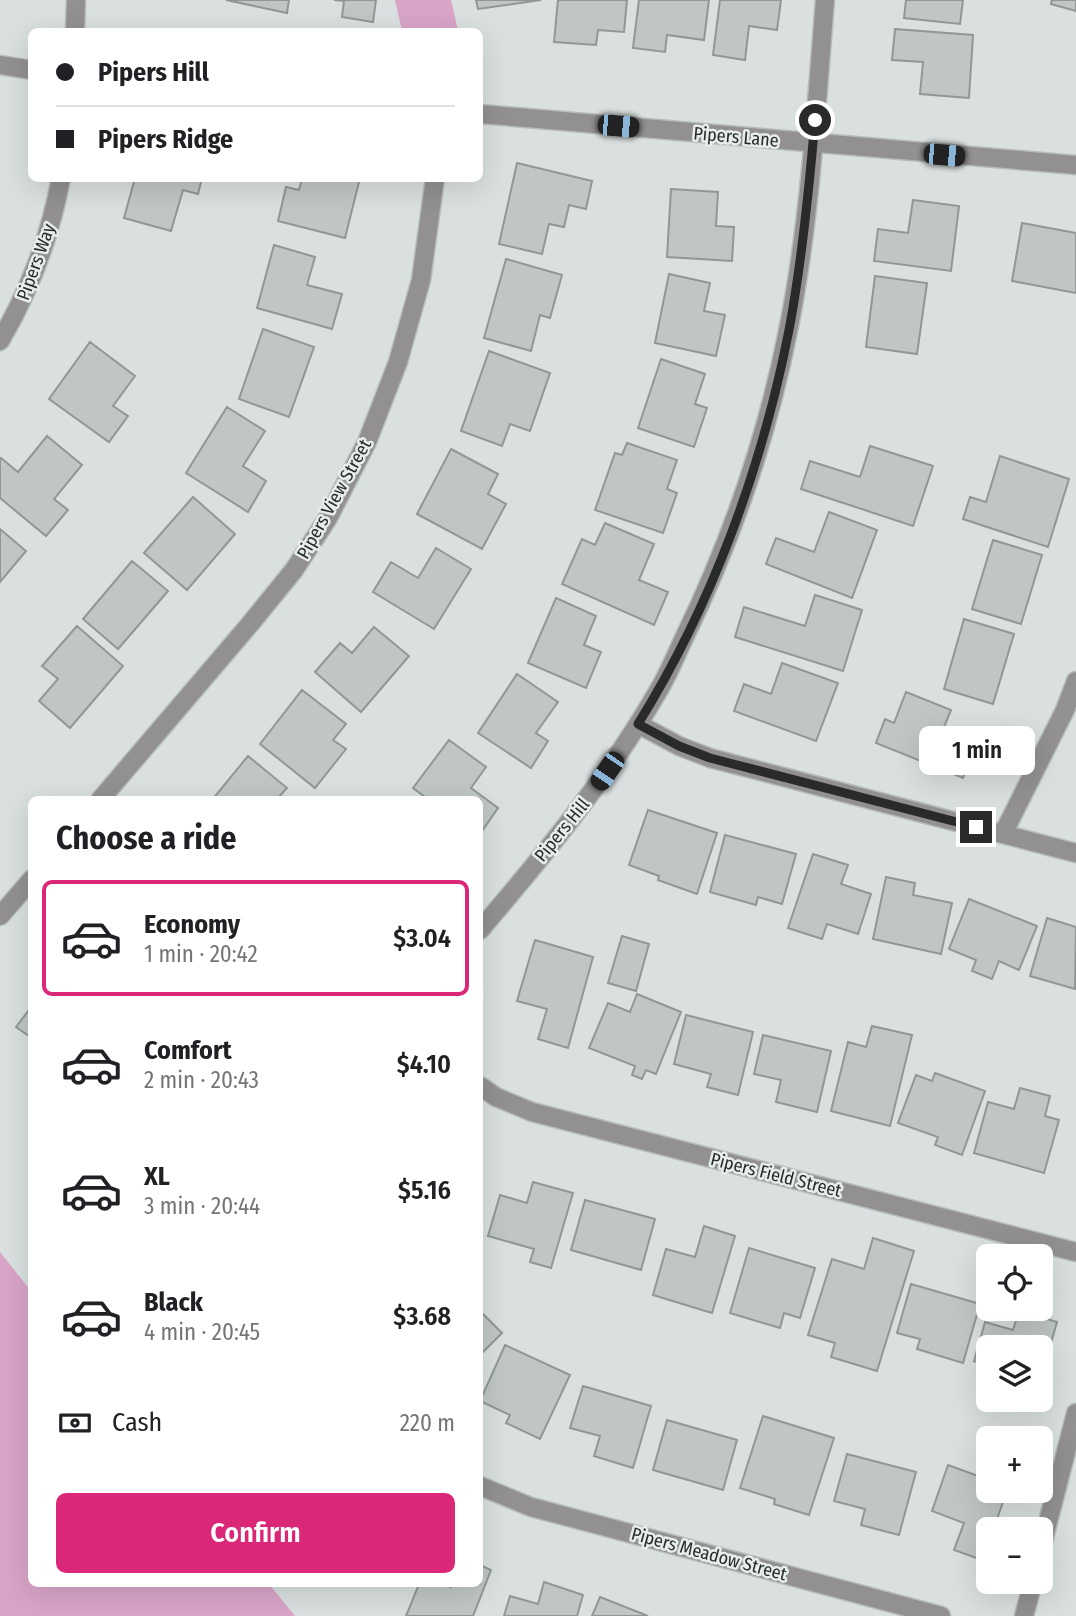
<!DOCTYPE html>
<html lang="en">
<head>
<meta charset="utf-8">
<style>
	body { margin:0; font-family:"Fira Sans Condensed",sans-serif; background:#f6f6f6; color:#202124; height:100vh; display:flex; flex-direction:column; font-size:26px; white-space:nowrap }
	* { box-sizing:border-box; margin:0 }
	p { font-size:23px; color:#757577 }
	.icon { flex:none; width:38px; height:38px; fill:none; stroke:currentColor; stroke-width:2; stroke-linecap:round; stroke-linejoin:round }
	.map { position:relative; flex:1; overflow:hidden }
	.details { position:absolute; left:28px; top:796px; width:455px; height:791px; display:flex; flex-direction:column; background:#fff; border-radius:10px; box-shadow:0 7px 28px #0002 }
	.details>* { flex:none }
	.top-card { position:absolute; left:28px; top:28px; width:455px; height:154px; border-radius:10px; box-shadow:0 7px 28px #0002; display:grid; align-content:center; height:154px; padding:0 28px; background:#fff }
	.fabs { position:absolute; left:976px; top:1244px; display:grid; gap:14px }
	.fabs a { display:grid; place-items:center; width:77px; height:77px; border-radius:10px; background:#fff; box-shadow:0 7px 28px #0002; font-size:35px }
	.end { position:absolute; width:32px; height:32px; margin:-16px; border:9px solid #292b2b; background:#fff; box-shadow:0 0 0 4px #fff }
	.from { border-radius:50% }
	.bubble { position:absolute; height:49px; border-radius:10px; background:#fff; box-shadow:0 7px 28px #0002; font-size:23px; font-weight:600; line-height:49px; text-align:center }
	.car { position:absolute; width:21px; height:42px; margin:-21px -10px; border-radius:9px; box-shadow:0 0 5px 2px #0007; background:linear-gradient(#222 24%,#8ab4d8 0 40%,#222 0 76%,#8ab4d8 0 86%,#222 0) }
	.top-card b { display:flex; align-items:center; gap:24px; height:66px; font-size:26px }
	.top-card b+b { border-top:2px solid #e0e0e0 }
	.top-card i { width:18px; height:18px; background:#202124 }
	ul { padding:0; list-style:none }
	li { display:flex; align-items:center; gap:21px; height:116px; margin:0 14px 10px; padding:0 14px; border:4px solid transparent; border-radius:10px }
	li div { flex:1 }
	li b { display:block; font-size:26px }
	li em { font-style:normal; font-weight:600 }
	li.on { border-color:#db2777 }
	li>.icon { width:63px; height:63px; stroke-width:1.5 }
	h2 { padding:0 28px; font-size:32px; line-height:84px }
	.pay { display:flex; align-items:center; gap:18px; height:77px; padding:0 28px; font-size:26px }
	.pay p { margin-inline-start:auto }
	.button { display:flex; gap:14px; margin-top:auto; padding:14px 28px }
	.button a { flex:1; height:80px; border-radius:10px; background:#db2777; color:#fff; font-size:28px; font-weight:600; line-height:80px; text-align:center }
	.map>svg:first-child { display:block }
	.green { fill:#d9a4c7 }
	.building { fill:#c0c6c6; stroke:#919797; stroke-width:2 }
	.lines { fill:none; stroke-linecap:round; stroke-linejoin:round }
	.minor-casing { stroke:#b6bcbb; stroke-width:21 }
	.minor { stroke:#929091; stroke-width:18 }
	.route { stroke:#292b2b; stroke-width:9 }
	.labels { text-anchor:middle; stroke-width:5; stroke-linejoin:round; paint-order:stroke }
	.street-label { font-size:18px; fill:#292b2b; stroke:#e6edec }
</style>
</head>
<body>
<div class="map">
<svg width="1076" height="1616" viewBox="0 0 1076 1616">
	<rect width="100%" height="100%" fill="#d9e0df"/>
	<path class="green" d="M395,0H451L458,31H402Z
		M0,1252L31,1291L32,1584H269L295,1616H0Z"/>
	<path class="building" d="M226,0H289L287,13Z
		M334,0H376L373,22L342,17L344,1Z
		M476,0H541L478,9Z
		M558,0H627L624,32L598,30L596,45L554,42Z
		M639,0H709L704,40L667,35L665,52L633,48Z
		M720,0H781L777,30L749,26L745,60L713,55Z
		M906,0H963L960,24L904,18Z
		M1052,0H1076V11L1051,4Z
		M895,29L973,35L969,98L920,94L923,62L892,60Z
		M517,163L592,181L586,209L569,205L564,227L549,224L542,254L499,244Z
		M135,178H202L198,194L183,190L171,231L124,218Z
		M302,178H360L345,238L278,221L286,187L299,190Z
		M671,189L718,192L716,226L734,227L732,261L667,257Z
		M913,200L959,206L951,271L874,261L878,229L908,233Z
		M1022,223L1076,233V293L1012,281Z
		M274,245L315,257L307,285L342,294L332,329L257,308Z
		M506,259L562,275L550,318L540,315L531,351L484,338Z
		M669,274L710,283L704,311L725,315L716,356L655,343Z
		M875,276L927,283L917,354L866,347Z
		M263,329L314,347L289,417L239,399Z
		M90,342L135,376L113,406L128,416L109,442L49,399Z
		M489,351L550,373L530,431L510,424L502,446L461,431Z
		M661,359L705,374L695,404L707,408L694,447L638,428Z
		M227,407L265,431L243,466L266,481L248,512L186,473Z
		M47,436L82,465L54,499L68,510L46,536L0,498V459L1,458L18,472Z
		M627,443L677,460L667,489L677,493L663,533L595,510L615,453L622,455Z
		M870,446L933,466L913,526L801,489L810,461L860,477Z
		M451,449L498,474L488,494L506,504L482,549L417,514Z
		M1000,456L1069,479L1048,547L963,519L970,497L986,502Z
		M193,497L235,534L187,590L144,553Z
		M829,512L877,530L852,598L766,564L776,538L814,552Z
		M605,523L654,544L639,580L668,592L654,625L562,584L582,539L595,545Z
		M0,529L26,551L0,582Z
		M993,540L1042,555L1021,624L972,609Z
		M436,548L471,569L434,629L373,592L391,562L418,578Z
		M132,561L168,591L118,649L83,619Z
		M815,595L862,610L843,671L735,637L744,607L805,626Z
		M556,598L596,616L584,645L601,652L586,688L528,663Z
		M964,619L1014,634L993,704L944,689Z
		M77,626L123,666L70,728L39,701L58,679L42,666Z
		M374,627L409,656L361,712L315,672L340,643L352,653Z
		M782,663L838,683L816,741L734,711L744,684L771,694Z
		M517,674L558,702L536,733L548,741L531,768L478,733Z
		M302,690L346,724L333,740L346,749L315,788L260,744Z
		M906,692L951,710L942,732L976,746L963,778L876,743L885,719L894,723Z
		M449,740L486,767L471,788L498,808L480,834V800H429L413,788Z
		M248,756L287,788L276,800H212Z
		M648,810L717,833L697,894L658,880L659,876L629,865Z
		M725,835L796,854L782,904L758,897L756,905L710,892Z
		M813,854L848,865L841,884L871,894L858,934L827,924L822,939L788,928Z
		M886,877L915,883L913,895L952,903L941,954L873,939Z
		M969,899L1037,926L1019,970L999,961L992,979L972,971L976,960L949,949Z
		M1047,918L1076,927L1075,989L1030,976Z
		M622,936L649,944L636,991L608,983Z
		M535,940L593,957L568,1048L538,1039L547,1009L517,1001Z
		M637,994L681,1012L656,1074L646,1070L642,1079L632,1075L635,1066L589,1048L608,1003L630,1012Z
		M32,1006V1038L16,1027Z
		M686,1015L753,1032L738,1095L707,1087L711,1074L674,1064Z
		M872,1026L912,1035L890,1126L831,1111L848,1042L866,1047Z
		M763,1035L831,1051L817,1112L776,1102L781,1080L754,1074Z
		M935,1073L985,1091L962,1155L935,1145L938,1137L898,1123L916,1075L932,1081Z
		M1020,1088L1050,1096L1045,1116L1059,1120L1044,1173L974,1153L988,1102L1014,1109Z
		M533,1182L573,1193L551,1268L530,1262L534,1249L488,1236L500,1195L527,1203Z
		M585,1200L655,1219L641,1270L571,1250Z
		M704,1226L735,1236L712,1313L653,1295L666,1249L695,1257Z
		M873,1238L914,1251L877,1371L831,1357L835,1343L808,1335L832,1259L864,1269Z
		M749,1248L815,1268L800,1318L784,1313L780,1328L730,1313Z
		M911,1284L980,1304L963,1363L917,1349L920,1339L897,1333Z
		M480,1311L502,1333L480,1355Z
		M1019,1311L1057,1322L1041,1378V1348H989V1366L974,1361L985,1322L1013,1330Z
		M505,1345L570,1375L540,1439L506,1423L510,1415L480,1401Z
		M583,1386L651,1406L633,1468L594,1456L600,1436L570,1428Z
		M763,1416L834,1438L809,1515L774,1504L775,1499L740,1488Z
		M667,1420L737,1440L723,1490L653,1470Z
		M847,1454L916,1472L899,1535L861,1525L865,1509L834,1501Z
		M948,1465L989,1480V1491H1007L993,1530H989V1542L982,1560L954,1550L964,1523L932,1511Z
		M480,1565L491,1570L473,1616H406L419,1584H441L451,1587L452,1584H480Z
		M544,1582L583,1595L577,1616H504L510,1596L538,1604Z
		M600,1597L648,1616H592Z"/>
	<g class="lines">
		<defs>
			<path id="minor" d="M75,32L76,0
				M0,65L32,70
				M480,114L1076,165
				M0,341C30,290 50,237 61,178
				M638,724L679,746L710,758L1076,853
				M100,800L250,624L294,570L328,518L367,442L398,362L421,280L435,178
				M1003,834L1065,710L1076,681
				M0,916L32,879
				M480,930C544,855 607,779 657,693C668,675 676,655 685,636C732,539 767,437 788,331C810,223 816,110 825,0
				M480,1086L496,1097L532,1112L1076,1252
				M480,1486L531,1507L941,1616
				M1041,1549L1076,1413
				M1024,1616L1033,1582"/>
		</defs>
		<use href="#minor" class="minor-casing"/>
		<use href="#minor" class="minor"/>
	</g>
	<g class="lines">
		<path class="route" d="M815,120C809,190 802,262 789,330C762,468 712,605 638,724L679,746L710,758L976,827"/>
	</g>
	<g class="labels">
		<g class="street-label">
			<text transform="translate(736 137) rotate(5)" y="6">Pipers Lane</text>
			<text transform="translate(36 262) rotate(-70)" y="6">Pipers Way</text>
			<text transform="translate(334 499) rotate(-61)" y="6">Pipers View Street</text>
			<text transform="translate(562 830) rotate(-51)" y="6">Pipers Hill</text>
			<text transform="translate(776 1175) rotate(14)" y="6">Pipers Field Street</text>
			<text transform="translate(709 1554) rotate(15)" y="6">Pipers Meadow Street</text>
		</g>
	</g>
</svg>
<div class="fabs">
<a><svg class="icon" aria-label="locate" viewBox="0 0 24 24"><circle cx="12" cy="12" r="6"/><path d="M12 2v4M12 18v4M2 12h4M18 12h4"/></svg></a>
<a><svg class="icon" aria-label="layers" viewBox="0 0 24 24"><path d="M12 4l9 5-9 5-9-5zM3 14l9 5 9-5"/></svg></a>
<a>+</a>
<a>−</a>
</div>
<i class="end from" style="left:815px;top:120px"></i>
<i class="end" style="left:976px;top:827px"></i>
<div class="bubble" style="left:919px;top:726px;width:116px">1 min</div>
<i class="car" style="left:618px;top:126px;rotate:95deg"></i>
<i class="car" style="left:944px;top:155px;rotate:95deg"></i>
<i class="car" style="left:607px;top:771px;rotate:214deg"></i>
<div class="top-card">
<b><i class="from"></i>Pipers Hill</b>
<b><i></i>Pipers Ridge</b>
</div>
<section class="details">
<h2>Choose a ride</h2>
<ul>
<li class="on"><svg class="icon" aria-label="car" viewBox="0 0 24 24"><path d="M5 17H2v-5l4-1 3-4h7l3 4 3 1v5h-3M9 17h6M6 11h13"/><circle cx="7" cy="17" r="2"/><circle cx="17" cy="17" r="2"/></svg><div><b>Economy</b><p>1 min · 20:42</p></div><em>$3.04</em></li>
<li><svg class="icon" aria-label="car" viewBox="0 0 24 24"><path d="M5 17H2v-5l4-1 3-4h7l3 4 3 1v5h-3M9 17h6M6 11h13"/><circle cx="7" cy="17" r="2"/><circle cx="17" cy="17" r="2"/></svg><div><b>Comfort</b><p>2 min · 20:43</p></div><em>$4.10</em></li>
<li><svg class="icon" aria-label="car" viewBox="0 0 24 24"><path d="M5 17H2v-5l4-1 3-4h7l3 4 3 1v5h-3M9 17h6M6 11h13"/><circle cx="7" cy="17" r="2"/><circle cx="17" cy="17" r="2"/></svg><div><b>XL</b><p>3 min · 20:44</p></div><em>$5.16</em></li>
<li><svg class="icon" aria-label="car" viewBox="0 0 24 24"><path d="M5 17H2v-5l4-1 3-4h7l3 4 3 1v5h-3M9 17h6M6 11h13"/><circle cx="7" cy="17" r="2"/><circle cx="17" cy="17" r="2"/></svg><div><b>Black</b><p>4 min · 20:45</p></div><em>$3.68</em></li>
</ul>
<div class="pay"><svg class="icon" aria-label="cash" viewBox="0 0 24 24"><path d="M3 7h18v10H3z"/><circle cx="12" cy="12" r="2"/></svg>Cash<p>220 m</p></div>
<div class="button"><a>Confirm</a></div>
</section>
</div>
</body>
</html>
